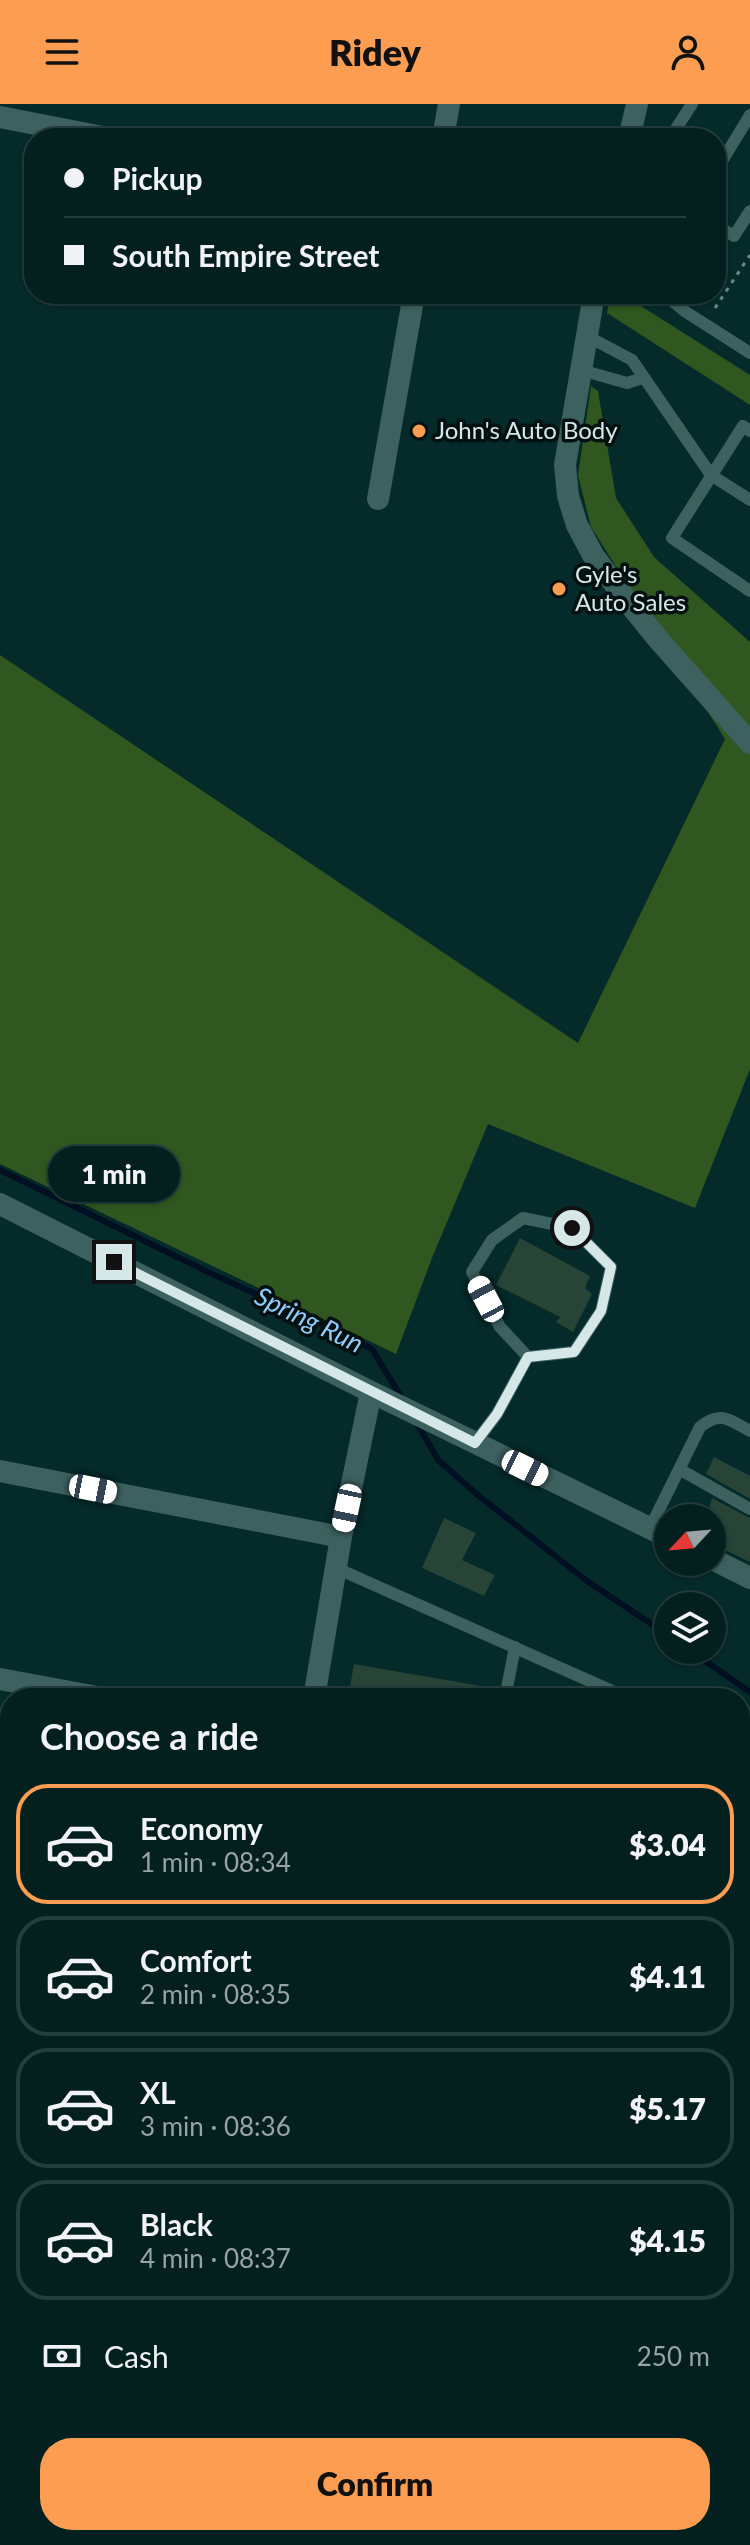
<!DOCTYPE html>
<html lang="en">
<head>
<meta charset="utf-8">
<style>
	body { margin:0; font-family:Lato,sans-serif; background:#112d2c; color:#f1f3f6; height:100vh; display:flex; flex-direction:column; font-size:30px; white-space:nowrap }
	* { box-sizing:border-box; margin:0 }
	p { font-size:26px; color:#97a3a4 }
	.icon { flex:none; width:44px; height:44px; fill:none; stroke:currentColor; stroke-width:2; stroke-linecap:round; stroke-linejoin:round }
	.map { position:relative; flex:1; overflow:hidden }
	.details { position:absolute; left:0px; top:1584px; width:750px; height:858px; display:flex; flex-direction:column; background:#03201f; border-radius:32px 32px 0 0; box-shadow:0 2px 6px #0004,0 0 0 2px #243e3d }
	.details>* { flex:none }
	.banner { position:absolute; left:24px; top:24px; width:702px; height:176px; border-radius:32px; box-shadow:0 2px 6px #0004,0 0 0 2px #243e3d; display:grid; align-content:center; height:176px; padding:0 40px; background:#03201f }
	.needle { width:52px; rotate:244deg }
	.buttons { position:absolute; left:654px; top:1400px; display:grid; gap:16px }
	.buttons a { display:grid; place-items:center; width:72px; height:72px; border-radius:50%; background:#03201f; box-shadow:0 2px 6px #0004,0 0 0 2px #243e3d; font-size:40px }
	.end { position:absolute; width:36px; height:36px; margin:-18px; border:10px solid #d5e8e7; background:#111; box-shadow:0 0 0 4px #111 }
	.from { border-radius:50% }
	.bubble { position:absolute; height:56px; border-radius:28px; background:#03201f; box-shadow:0 2px 6px #0004,0 0 0 2px #243e3d; font-size:26px; font-weight:800; line-height:56px; text-align:center }
	.car { position:absolute; width:24px; height:48px; margin:-24px -12px; border-radius:10px; box-shadow:0 0 6px 2px #0007; background:linear-gradient(#fff 24%,#345 0 40%,#fff 0 76%,#345 0 86%,#fff 0) }
	.banner b { display:flex; align-items:center; gap:28px; height:76px; font-size:30px }
	.banner b+b { border-top:2px solid #243e3d }
	.banner i { width:20px; height:20px; background:#f1f3f6 }
	ul { padding:0; list-style:none }
	li { display:flex; align-items:center; gap:24px; height:120px; margin:0 16px 12px; padding:0 24px; border:4px solid #243e3d; border-radius:32px }
	li div { flex:1 }
	li b { display:block; font-size:30px }
	li em { font-style:normal; font-weight:800 }
	li.selected { border-color:#fc9d52 }
	li>.icon { width:72px; height:72px; stroke-width:1.5 }
	h2 { padding:0 40px; font-size:36px; line-height:96px }
	.pay { display:flex; align-items:center; gap:20px; height:88px; padding:0 40px; font-size:30px }
	.pay p { margin-inline-start:auto }
	.primary-button { display:flex; gap:16px; margin-top:auto; padding:16px 40px }
	.primary-button a { flex:1; height:92px; border-radius:32px; background:#fc9d52; color:#111; font-size:32px; font-weight:800; line-height:92px; text-align:center }
	header { display:flex; justify-content:space-between; align-items:center; height:104px; padding:0 40px; background:#fc9d52; color:#111; font-size:36px; font-weight:800 }
	.map>svg:first-child { display:block }
	.green { fill:#30571f }
	.lines { fill:none; stroke-linecap:round; stroke-linejoin:round }
	.stream { stroke:#000f22; stroke-width:6 }
	.building { fill:#274437 }
	.path { stroke:#6b8786; stroke-width:3; stroke-dasharray:4 6; stroke-linecap:butt }
	.service { stroke:#3d615f; stroke-width:12 }
	.minor { stroke:#3d615f; stroke-width:22 }
	.tertiary { stroke:#3d615f; stroke-width:22 }
	.route { stroke:#d5e8e7; stroke-width:10 }
	.poi-dot { fill:#fc9d52; stroke:#031010; stroke-width:3 }
	.labels { text-anchor:middle; stroke-width:7; stroke-linejoin:round; paint-order:stroke }
	.poi-label { font-size:24px; fill:#d5e8e7; stroke:#031010; text-anchor:start }
	.water-label { font-size:26px; font-style:italic; fill:#92ccfe; stroke:#031010 }
</style>
</head>
<body>
<header><svg class="icon" aria-label="menu" viewBox="0 0 24 24"><path d="M4 6h16M4 12h16M4 18h16"/></svg>Ridey<svg class="icon" aria-label="person" viewBox="0 0 24 24"><circle cx="12" cy="8" r="4"/><path d="M4 21q1-7 8-7t8 7"/></svg></header>
<div class="map">
<svg width="750" height="2441" viewBox="0 0 750 2441">
	<rect width="100%" height="100%" fill="#042a29"/>
	<path class="green" d="M610,190H622L750,271V301L607,209Z
		M591,282L598,287L616,394L654,453L750,538V965L695,1104L488,1020L432,1154L396,1250L0,1060V551L578,939L725,635L591,423L578,371Z
		M359,2432H599L598,2441H379Z"/>
	<g class="lines">
		<path class="stream" d="M0,1066L210,1169L324,1221L372,1245L403,1296
			M415,1316L438,1356L479,1392L587,1477L668,1531
			M689,1546L750,1588
			M740,1923L750,1873
			M740,2349L750,2353"/>
	</g>
	<path class="building" d="M520,1134L590,1172L585,1184L592,1190L573,1228L556,1218L560,1213L496,1181Z
		M714,1353L750,1372V1395L706,1370Z
		M712,1394L750,1414V1458L721,1444L727,1434L712,1426V1414H707Z
		M444,1414L476,1429L462,1456L495,1471L484,1492L422,1464Z
		M354,1560L498,1585L496,1594H348Z"/>
	<g class="lines">
		<path class="path" d="M715,204L750,151
			M349,2432L369,2441"/>
		<path class="service" d="M670,34L692,0
			M716,67L750,11
			M716,121L734,132L750,107
			M664,190L686,208L750,249
			M587,232L632,256L711,371L750,396
			M581,266L627,279L643,274
			M750,327L743,322L672,434L750,487
			M475,1339L497,1310L528,1253L500,1223L472,1168L492,1136L523,1114L572,1124L611,1163L601,1207L574,1248L528,1253
			M679,1365L750,1405
			M650,1424L700,1323C720,1306 730,1316 750,1327
			M336,1464L628,1594
			M505,1594L515,1543
			M740,1644L750,1649"/>
		<path class="minor" d="M0,13L108,34
			M443,34L449,0
			M378,395L414,190
			M0,1100L371,1288L668,1433
			M0,1367L341,1433
			M712,1455L750,1474
			M0,1575L103,1594
			M314,1594L341,1433L371,1288
			M740,1774L750,1719
			M0,1784L10,1786
			M0,1995L10,1997
			M0,2202L10,2204
			M740,2239L750,2241
			M0,2410L10,2412
			M112,2432L153,2440
			M305,2432L325,2441
			M616,2441L618,2432"/>
		<path class="tertiary" d="M629,34L637,0
			M594,190L565,361L568,392L577,421L593,451L624,493L658,535L750,639"/>
	</g>
	<g class="lines">
		<path class="route" d="M114,1158L475,1339L497,1310L528,1253L574,1248L601,1207L611,1163L572,1124"/>
	</g>
	<g class="poi-dot">
		<circle cx="419" cy="327" r="8"/>
		<circle cx="559" cy="485" r="8"/>
	</g>
	<g class="labels">
		<g class="poi-label">
			<text x="435" y="335">John's Auto Body</text>
			<text x="575" y="479">Gyle's<tspan x="575" dy="28">Auto Sales</tspan></text>
		</g>
		<g class="water-label">
			<text transform="translate(309 1216) rotate(26)" y="9">Spring Run</text>
		</g>
	</g>
</svg>
<div class="buttons">
<a><svg class="needle" viewBox="-14 -14 28 28"><path d="M0-13l5 13h-10z" fill="#e53935"/><path d="M0 13l5-13h-10z" fill="#97a3a4"/></svg></a>
<a><svg class="icon" aria-label="layers" viewBox="0 0 24 24"><path d="M12 4l9 5-9 5-9-5zM3 14l9 5 9-5"/></svg></a>
</div>
<i class="end from" style="left:572px;top:1124px"></i>
<i class="end" style="left:114px;top:1158px"></i>
<div class="bubble" style="left:48px;top:1042px;width:132px">1 min</div>
<i class="car" style="left:486px;top:1195px;rotate:332deg"></i>
<i class="car" style="left:525px;top:1364px;rotate:116deg"></i>
<i class="car" style="left:93px;top:1385px;rotate:101deg"></i>
<i class="car" style="left:347px;top:1404px;rotate:192deg"></i>
<div class="banner">
<b><i class="from"></i>Pickup</b>
<b><i></i>South Empire Street</b>
</div>
<section class="details">
<h2>Choose a ride</h2>
<ul>
<li class="selected"><svg class="icon" aria-label="car" viewBox="0 0 24 24"><path d="M5 17H2v-5l4-1 3-4h7l3 4 3 1v5h-3M9 17h6M6 11h13"/><circle cx="7" cy="17" r="2"/><circle cx="17" cy="17" r="2"/></svg><div><b>Economy</b><p>1 min · 08:34</p></div><em>$3.04</em></li>
<li><svg class="icon" aria-label="car" viewBox="0 0 24 24"><path d="M5 17H2v-5l4-1 3-4h7l3 4 3 1v5h-3M9 17h6M6 11h13"/><circle cx="7" cy="17" r="2"/><circle cx="17" cy="17" r="2"/></svg><div><b>Comfort</b><p>2 min · 08:35</p></div><em>$4.11</em></li>
<li><svg class="icon" aria-label="car" viewBox="0 0 24 24"><path d="M5 17H2v-5l4-1 3-4h7l3 4 3 1v5h-3M9 17h6M6 11h13"/><circle cx="7" cy="17" r="2"/><circle cx="17" cy="17" r="2"/></svg><div><b>XL</b><p>3 min · 08:36</p></div><em>$5.17</em></li>
<li><svg class="icon" aria-label="car" viewBox="0 0 24 24"><path d="M5 17H2v-5l4-1 3-4h7l3 4 3 1v5h-3M9 17h6M6 11h13"/><circle cx="7" cy="17" r="2"/><circle cx="17" cy="17" r="2"/></svg><div><b>Black</b><p>4 min · 08:37</p></div><em>$4.15</em></li>
</ul>
<div class="pay"><svg class="icon" aria-label="cash" viewBox="0 0 24 24"><path d="M3 7h18v10H3z"/><circle cx="12" cy="12" r="2"/></svg>Cash<p>250 m</p></div>
<div class="primary-button"><a>Confirm</a></div>
</section>
</div>
</body>
</html>
